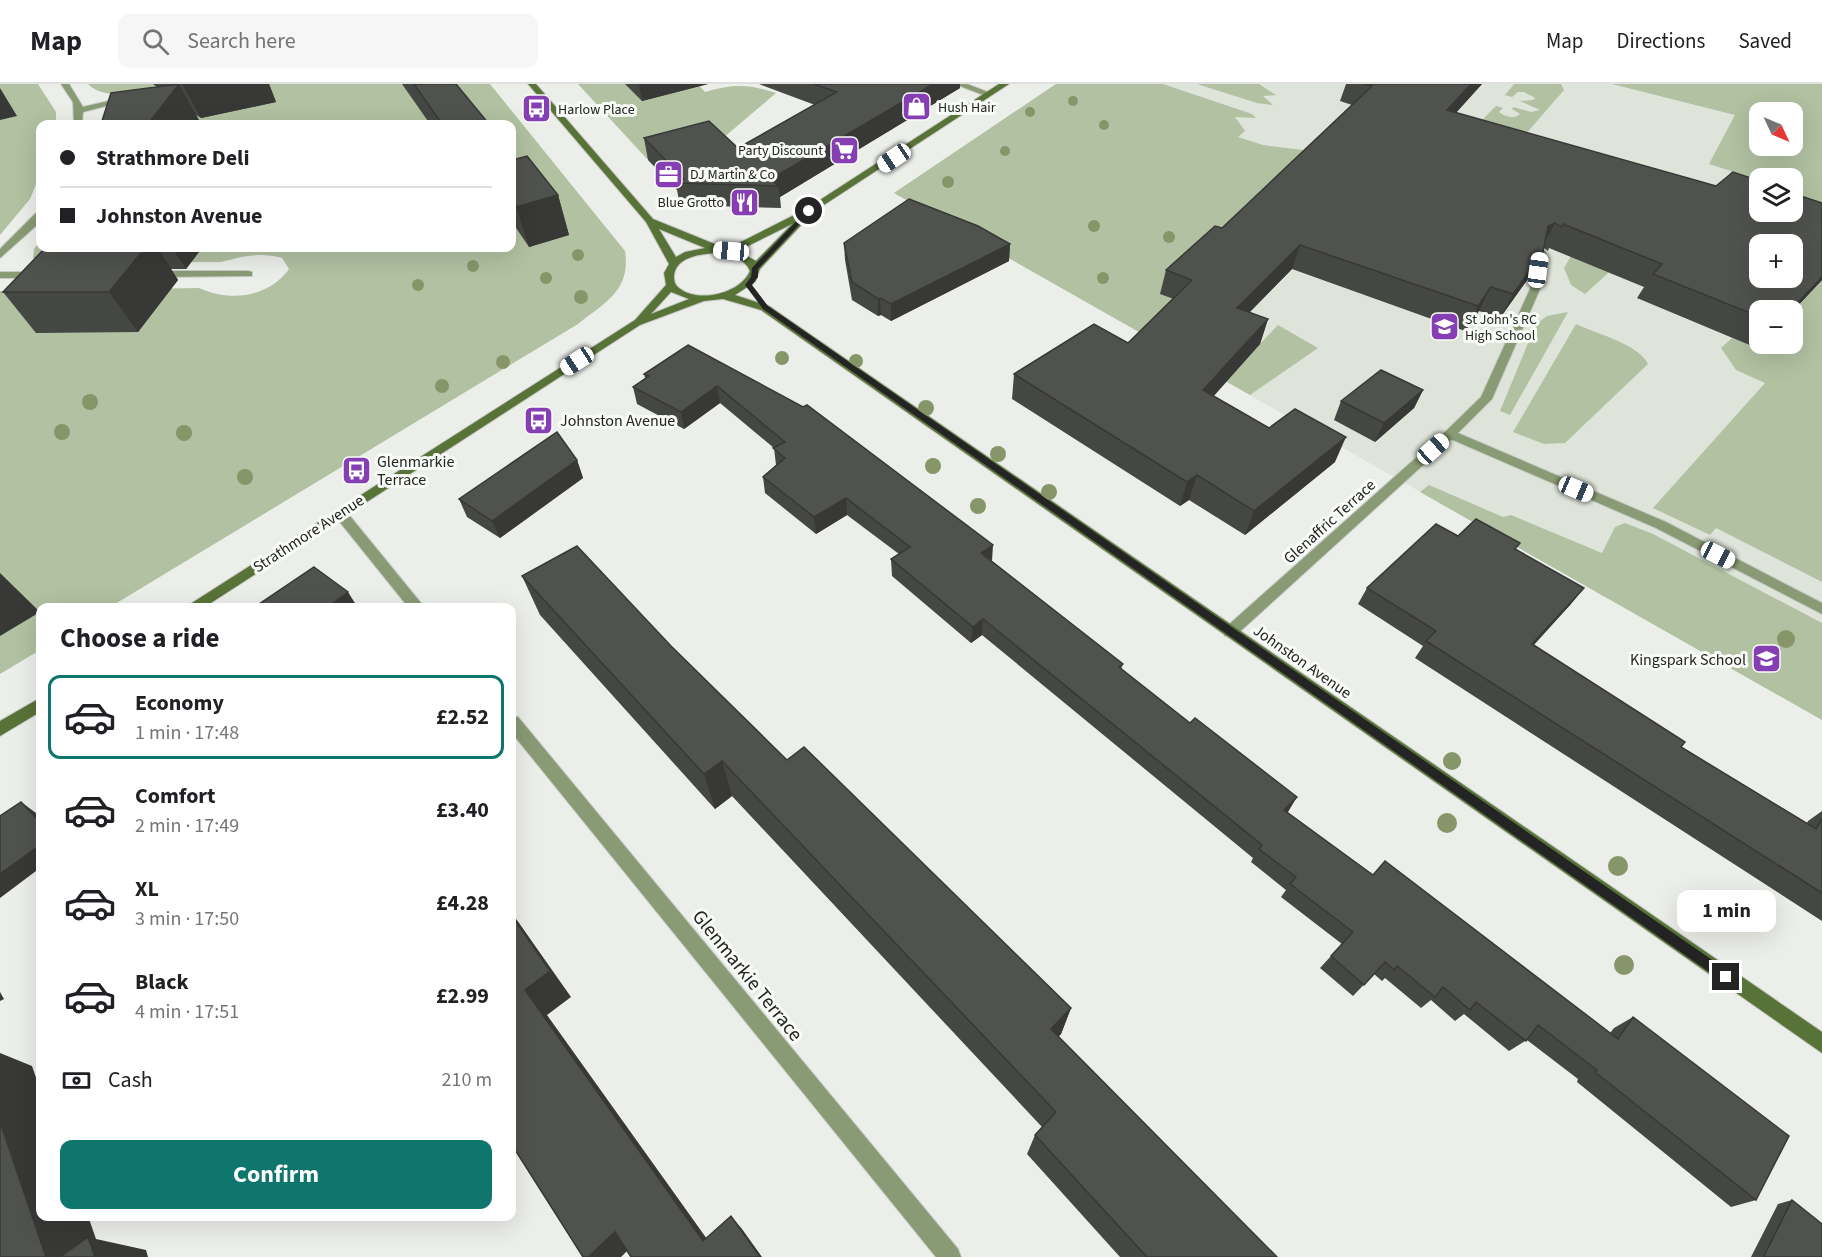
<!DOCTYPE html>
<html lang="en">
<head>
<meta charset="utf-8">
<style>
	body { margin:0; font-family:"Source Sans 3",sans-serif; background:#f6f6f6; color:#202124; height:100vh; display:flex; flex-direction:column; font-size:22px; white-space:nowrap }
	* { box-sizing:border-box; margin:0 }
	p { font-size:20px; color:#757577 }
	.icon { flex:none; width:33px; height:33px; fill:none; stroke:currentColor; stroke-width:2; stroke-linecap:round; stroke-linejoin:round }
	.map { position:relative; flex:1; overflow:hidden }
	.panel { position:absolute; left:36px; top:519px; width:480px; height:618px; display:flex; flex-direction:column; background:#fff; border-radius:12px; box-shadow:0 6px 24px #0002 }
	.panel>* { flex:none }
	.guide { position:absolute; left:36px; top:36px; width:480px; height:132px; border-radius:12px; box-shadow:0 6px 24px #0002; display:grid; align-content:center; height:132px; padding:0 24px; background:#fff }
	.needle { width:39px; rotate:134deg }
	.controls { position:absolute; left:1749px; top:18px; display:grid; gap:12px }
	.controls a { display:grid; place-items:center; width:54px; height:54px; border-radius:12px; background:#fff; box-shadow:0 6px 24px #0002; font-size:30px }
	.end { position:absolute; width:27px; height:27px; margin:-14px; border:8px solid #232423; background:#fff; box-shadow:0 0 0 3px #fff }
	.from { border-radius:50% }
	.bubble { position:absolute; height:42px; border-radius:12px; background:#fff; box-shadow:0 6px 24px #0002; font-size:20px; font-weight:700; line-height:42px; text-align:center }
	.car { position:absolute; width:18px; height:36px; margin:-18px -9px; border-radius:8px; box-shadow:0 0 4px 2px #0007; background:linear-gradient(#fff 24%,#345 0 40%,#fff 0 76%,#345 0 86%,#fff 0) }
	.guide b { display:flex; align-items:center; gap:21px; height:57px; font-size:22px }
	.guide b+b { border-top:2px solid #e0e0e0 }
	.guide i { width:15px; height:15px; background:#202124 }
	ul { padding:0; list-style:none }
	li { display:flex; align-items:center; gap:18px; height:84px; margin:0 12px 9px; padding:0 12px; border:3px solid transparent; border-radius:12px }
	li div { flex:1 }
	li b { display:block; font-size:22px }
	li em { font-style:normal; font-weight:700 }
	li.current { border-color:#0f766e }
	li>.icon { width:54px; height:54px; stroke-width:1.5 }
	h2 { padding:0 24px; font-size:27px; line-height:72px }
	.pay { display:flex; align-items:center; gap:15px; height:66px; padding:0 24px; font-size:22px }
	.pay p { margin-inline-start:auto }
	.primary-button { display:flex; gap:12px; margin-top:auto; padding:12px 24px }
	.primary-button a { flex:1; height:69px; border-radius:12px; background:#0f766e; color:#fff; font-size:24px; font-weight:700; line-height:69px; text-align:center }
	header { display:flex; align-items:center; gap:36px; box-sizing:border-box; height:84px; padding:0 30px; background:#fff; border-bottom:2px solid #e0e0e0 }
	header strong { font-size:28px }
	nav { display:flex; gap:33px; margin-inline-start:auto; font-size:21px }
	.search { width:420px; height:54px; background:#f6f6f6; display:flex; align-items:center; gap:15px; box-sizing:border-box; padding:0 21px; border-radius:12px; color:#757577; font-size:22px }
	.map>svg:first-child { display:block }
	.built { fill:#dee4d9; fill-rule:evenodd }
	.green { fill:#b1c1a1; fill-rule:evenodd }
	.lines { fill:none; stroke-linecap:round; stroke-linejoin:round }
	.lane-casing { stroke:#c8cac6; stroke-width:2 }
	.street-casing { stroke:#c8cac6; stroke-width:2 }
	.secondary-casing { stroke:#c8cac6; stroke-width:2 }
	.lane { fill:#889b74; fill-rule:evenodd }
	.street { fill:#889b74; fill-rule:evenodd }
	.secondary { fill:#587338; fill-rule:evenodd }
	.tree { fill:#869669 }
	.wall { fill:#454743 }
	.shaded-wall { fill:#383937 }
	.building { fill:#50524e; stroke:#383937; stroke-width:1.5; fill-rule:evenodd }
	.route { fill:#232423 }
	.labels { text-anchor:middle; stroke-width:6; stroke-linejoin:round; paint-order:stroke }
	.far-poi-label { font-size:14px; fill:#232423; stroke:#f9fbf7; text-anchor:start }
	.poi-label { font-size:16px; fill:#232423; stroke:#f9fbf7; text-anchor:start }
	.street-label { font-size:16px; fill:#232423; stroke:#f9fbf7 }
	.near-street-label { font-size:20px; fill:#232423; stroke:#f9fbf7 }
</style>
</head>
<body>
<header>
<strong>Map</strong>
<div class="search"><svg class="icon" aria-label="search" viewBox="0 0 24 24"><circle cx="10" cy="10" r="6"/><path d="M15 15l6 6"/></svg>Search here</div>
<nav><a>Map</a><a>Directions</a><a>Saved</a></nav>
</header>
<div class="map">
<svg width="1822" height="1173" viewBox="0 0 1822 1173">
	<rect width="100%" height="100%" fill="#eceeea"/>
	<path class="built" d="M1056,0H1822V636L894,109ZM1760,28H1792V62H1760ZM1760,94H1792V128H1760ZM1760,160H1792V194H1760ZM1760,226H1792V260H1760Z"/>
	<path class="green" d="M0,0H38L56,28V40H40V91L30,115L0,151Z
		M88,0H163C140,5 107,19 88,0Z
		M241,0H490L625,167C631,206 606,218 578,240L110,523L40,524V566L0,590V207L199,204C230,218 268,214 289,185L282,174C260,168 243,172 221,178L43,179L33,174L34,165L40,157V164H512V40H102L103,34L114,27Z
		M578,0H698L705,8C735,0 747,0 776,9L723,54L647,75Z
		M1056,0H1163L1252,30L1256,34L1235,33L1245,47L1238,53L1263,61L1311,67L1161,210L1260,260L1278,241L1318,264L1250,311L894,109Z
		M1197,0H1259L1276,11L1263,12L1273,21L1257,19Z
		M1514,0H1561L1564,6L1524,52L1477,41L1496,22L1503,24L1499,28C1504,32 1514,36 1520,30L1512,25L1513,23L1531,28L1540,26L1520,17L1533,16L1535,14L1524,8H1518L1512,13L1505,11Z
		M1612,0H1822V149L1792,128V94H1760L1759,127L1726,96L1731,87L1709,80L1735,31ZM1760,28H1792V62H1760Z
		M1579,158L1626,173L1585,210L1571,201L1564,184Z
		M1822,196V498L1716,444L1710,451L1653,424L1765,299L1736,286L1721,264L1732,254L1759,265L1764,260H1792L1793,228Z
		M1568,228L1510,331L1500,327L1536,240L1547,232Z
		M1576,240C1595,249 1640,261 1648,280L1565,359L1544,360L1513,348Z
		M1429,401L1503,433L1511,431L1602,469L1615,443L1625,439L1653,450L1822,539V636L1420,408Z"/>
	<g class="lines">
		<defs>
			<path id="lane" d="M955,0H967L993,10L986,12Z
				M1541,165L1546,168L1540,205L1492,315L1458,349L1666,438L1822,519V530L1656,444L1446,353V347L1481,313L1530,205L1536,168Z"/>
			<path id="street" d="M61,0H69L83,23L125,13L129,16L83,28L82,40H74L73,18Z
				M40,125V135L37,141L0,174V165Z
				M248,187L252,188V192L156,193L151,190L156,187Z
				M0,188H39L44,191L39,194H0Z
				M1450,346L1454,347V353L1235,552H1225L1223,548L1225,544L1446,347Z
				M340,424L345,426L425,524H409L335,432L333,429Z
				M512,632L518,633L958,1165L961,1173H936L512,649Z"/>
			<path id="secondary" d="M528,0H536L653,135L727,165L806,125L999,0H1009L804,134V138L760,185L755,198L735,211L769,222L1822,948V969L761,226L723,215L704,217L640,241L203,524H184L635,236L666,201L664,189L669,180L646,138ZM792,140L756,177L738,167ZM659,145L705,164L685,168L676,173ZM717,169C730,172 744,173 750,187C741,209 699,220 679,204C675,201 674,197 674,192C676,172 702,170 717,169ZM671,208L689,215L651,230Z
				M40,614V628L0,652V637Z"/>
		</defs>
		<use href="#lane" class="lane-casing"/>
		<use href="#street" class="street-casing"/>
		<use href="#secondary" class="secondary-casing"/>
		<use href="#lane" class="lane"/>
		<use href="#street" class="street"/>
		<use href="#secondary" class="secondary"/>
	</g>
	<g class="tree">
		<circle cx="1073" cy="17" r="5"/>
		<circle cx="1030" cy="28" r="5"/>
		<circle cx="1104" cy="41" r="5"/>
		<circle cx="1005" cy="67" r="5"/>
		<circle cx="948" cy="98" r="6"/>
		<circle cx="1094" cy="142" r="6"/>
		<circle cx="1169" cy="153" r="6"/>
		<circle cx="578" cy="171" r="6"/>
		<circle cx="473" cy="182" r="6"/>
		<circle cx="546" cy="194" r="6"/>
		<circle cx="1103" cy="194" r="6"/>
		<circle cx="418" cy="201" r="6"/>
		<circle cx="581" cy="213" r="7"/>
		<circle cx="782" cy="274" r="7"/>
		<circle cx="856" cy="277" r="7"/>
		<circle cx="503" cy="278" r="7"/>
		<circle cx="442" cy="302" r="7"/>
		<circle cx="90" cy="318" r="8"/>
		<circle cx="926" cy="324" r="8"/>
		<circle cx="62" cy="348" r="8"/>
		<circle cx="184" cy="349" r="8"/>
		<circle cx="998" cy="370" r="8"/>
		<circle cx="933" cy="382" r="8"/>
		<circle cx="245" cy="393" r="8"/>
		<circle cx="1049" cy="408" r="8"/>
		<circle cx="978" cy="422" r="8"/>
		<circle cx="1786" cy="555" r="9"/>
		<circle cx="1452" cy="677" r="9"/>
		<circle cx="1447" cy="739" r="10"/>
		<circle cx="1618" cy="782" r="10"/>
		<circle cx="1624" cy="881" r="10"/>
	</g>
	<path class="wall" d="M153,0H269L276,18L201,34L196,31L200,38Z
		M402,0H456L489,40H430Z
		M625,0H708L642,17Z
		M759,0H960V4L780,113L781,124L680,121L677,106L648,76L644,54L738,64L815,21Z
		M1346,0H1482L1456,29L1716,102L1822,119V196L1792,228L1760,226V260H1764L1759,265L1637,214L1644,203L1549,164L1548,167L1544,164L1543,168L1530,192L1500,234L1479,227L1465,247L1292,185L1250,228L1268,235L1260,260L1213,312L1269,344L1335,378L1245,451L1189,416L1180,422L1012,315L1014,290L1128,259L1173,215L1160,210L1166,186L1222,144L1352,21L1340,17Z
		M512,76L558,111L569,151L529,163L512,138Z
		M844,159L1010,160L1009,177L891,237L881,231L878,232L852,216L845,176Z
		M45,164H202L186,185H171L178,196L138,248L36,249L3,208Z
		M688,261L992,477L1123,580L1121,585L1287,728L1373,791L1610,949L1614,944L1633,933L1756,1116L1731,1123L1577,998L1578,995L1527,956L1509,967L1464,930L1455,937L1431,916L1421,924L1385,894L1382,897L1374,890L1353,912L1320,884L1342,860L1281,813L1286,806L1251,778L1253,774L982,551L971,559L892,492L891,475L899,470L847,431L816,450L765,409L763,393L776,381L774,364L720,319L684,345L637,320L633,303L645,294L644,290Z
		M1423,306L1414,324L1375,358L1334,336L1341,317Z
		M577,376L583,394L500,454L467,433L459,415Z
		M1516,466L1584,504L1570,521L1534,561L1681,663L1807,739L1808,737L1822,727V837L1415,574L1423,562L1358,520L1367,504Z
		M522,492L671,562L787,676L1071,924L1061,950L1058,953L1277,1173H1120L1027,1070L1035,1051L1042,1043L732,712L715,725L540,531Z
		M1792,1116L1822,1173H1751L1778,1120Z"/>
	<path class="shaded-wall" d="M179,0L200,38L198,40H148Z
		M182,0H269L276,18L201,34Z
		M639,0H708L642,17Z
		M933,0H960V4L780,113L778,102L771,95Z
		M1471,0H1482L1437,49L1447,26Z
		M0,4L17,32L0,36Z
		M558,111L569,151L529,163L516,123Z
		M1555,139L1542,163L1548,142Z
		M1010,160L1009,177L891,237V220Z
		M1300,161L1292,185L1230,248L1237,224Z
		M145,164H158L178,196L138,248L109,208Z
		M172,164H202L186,185Z
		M1543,168L1530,192L1500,234L1513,210Z
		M1822,193V196L1792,228V226H1791Z
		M1491,203L1479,227L1465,247L1478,222Z
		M880,214L881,231L878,232V215Z
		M1268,235L1260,260L1197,331L1203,306Z
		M717,302L720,319L684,345L681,328Z
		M1423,306L1414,324L1375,358L1384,339Z
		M1346,353L1335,378L1245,451L1254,427Z
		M577,376L583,394L500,454L492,437Z
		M1197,391L1189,416L1180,422L1187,398Z
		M846,414L847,431L816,450L814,433Z
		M993,461L992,477L981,469Z
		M0,489L40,528L0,552Z
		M1584,504L1570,521L1519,576L1532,560Z
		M348,508L358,524H326Z
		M983,535L982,551L971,559L973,543Z
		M722,677L732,712L715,725L704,690Z
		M1297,713L1288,728L1276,740L1284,726Z
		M21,718L40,732V738Z
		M40,761V784L0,814V790Z
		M512,829L571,913L547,931L717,1169L703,1157L525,906Z
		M0,908L4,915L0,917Z
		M1071,924L1061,950L1042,970L1051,945Z
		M0,969L32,982L40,1005V1132H88L96,1155L146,1166L148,1173H46L0,1038Z
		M731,1132L742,1145L762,1173H760Z
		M615,1148L634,1160L621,1173H588Z"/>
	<path class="building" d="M179,0L148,40H101L111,9Z
		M414,0H456L489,40H442Z
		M814,0H933L771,95L778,102L676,99L684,95L644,54L709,37L738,64L837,8Z
		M1365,0H1471L1447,26L1716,102L1733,88L1760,97V128H1792V109L1822,119V193L1791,226H1760V233L1653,190L1662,180L1563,140L1561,143L1555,139L1548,142L1543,168L1513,210L1491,203L1478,222L1300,161L1237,224L1268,235L1203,306L1269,344L1295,325L1346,353L1254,427L1197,391L1187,398L1014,290L1094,240L1128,259L1192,196L1166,186L1215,142L1222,144L1372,2ZM1760,160H1792V194H1760Z
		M527,72L558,111L516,123L512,116V76Z
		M909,115L978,142L1010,160L891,220L880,214L878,215L852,198L844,159Z
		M45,164H145L109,208H3Z
		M688,261L803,323L807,321L993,461L981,469L1123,580L1119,583L1190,639L1195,634L1297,713L1284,726L1373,791L1385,777L1618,955L1633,933L1789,1052L1756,1116L1595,988L1597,986L1538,941L1526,957L1476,918L1470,926L1443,903L1435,913L1397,882L1395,886L1385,878L1364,901L1331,872L1353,848L1290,800L1296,793L1259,765L1262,761L983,535L973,543L891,475L910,463L846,414L814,433L763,393L785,374L773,364L785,358L717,302L681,328L633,303L649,292L644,290Z
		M1381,286L1423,306L1384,339L1341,317Z
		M557,348L577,376L492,437L459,415Z
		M1476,435L1520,459L1515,465L1584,504L1532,560L1685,658L1681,663L1816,745L1822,735V809L1426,557L1436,547L1367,504L1436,440L1458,452Z
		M577,462L671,562L787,676L804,663L1071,924L1051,945L1277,1173H1147L1035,1051L1056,1028L722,677L704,690L522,492Z
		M314,483L348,508L326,524H253Z
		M21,718L40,738V761L0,790V732Z
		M512,832L550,887L525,906L703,1157L731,1132L760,1173H631L615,1148L588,1173H583L512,1061Z
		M0,1038L46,1173H0Z
		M1792,1116L1822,1140V1173H1765L1764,1172Z
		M88,1153L95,1173H60Z"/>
	<path class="route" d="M807,126L812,127L758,185V193L752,201L768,222L1731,889V897H1722L763,225L745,201L751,193L752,184Z"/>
	<defs>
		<symbol id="shop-square" viewBox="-11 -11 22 22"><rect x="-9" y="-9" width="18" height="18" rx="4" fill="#853fb3" stroke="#f9fbf7"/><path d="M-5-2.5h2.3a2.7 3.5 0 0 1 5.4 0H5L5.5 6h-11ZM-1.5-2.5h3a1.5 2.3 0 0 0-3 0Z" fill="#fff"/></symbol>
		<symbol id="bus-square" viewBox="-11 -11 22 22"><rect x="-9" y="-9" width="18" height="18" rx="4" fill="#853fb3" stroke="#f9fbf7"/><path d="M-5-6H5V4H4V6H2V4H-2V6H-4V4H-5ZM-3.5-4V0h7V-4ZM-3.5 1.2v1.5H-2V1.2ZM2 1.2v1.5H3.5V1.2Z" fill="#fff"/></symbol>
		<symbol id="supermarket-square" viewBox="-11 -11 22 22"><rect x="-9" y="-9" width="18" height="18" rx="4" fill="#853fb3" stroke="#f9fbf7"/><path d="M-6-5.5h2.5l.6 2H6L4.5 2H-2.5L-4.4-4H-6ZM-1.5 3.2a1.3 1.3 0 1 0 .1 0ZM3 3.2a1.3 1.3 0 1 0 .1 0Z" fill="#fff"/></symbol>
		<symbol id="office-square" viewBox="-11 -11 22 22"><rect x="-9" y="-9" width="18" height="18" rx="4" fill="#853fb3" stroke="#f9fbf7"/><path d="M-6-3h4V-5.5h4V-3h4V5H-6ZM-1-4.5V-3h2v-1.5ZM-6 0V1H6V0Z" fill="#fff"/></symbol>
		<symbol id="restaurant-square" viewBox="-11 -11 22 22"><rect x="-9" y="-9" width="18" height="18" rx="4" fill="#853fb3" stroke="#f9fbf7"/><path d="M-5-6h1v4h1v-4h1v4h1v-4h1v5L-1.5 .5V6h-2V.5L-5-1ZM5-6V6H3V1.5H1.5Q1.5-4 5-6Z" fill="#fff"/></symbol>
		<symbol id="school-square" viewBox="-11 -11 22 22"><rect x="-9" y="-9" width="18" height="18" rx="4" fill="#853fb3" stroke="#f9fbf7"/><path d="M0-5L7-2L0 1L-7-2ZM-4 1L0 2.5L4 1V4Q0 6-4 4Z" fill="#fff"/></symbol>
	</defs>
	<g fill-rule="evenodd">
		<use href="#shop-square" x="900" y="6" width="33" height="33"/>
		<use href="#bus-square" x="520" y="8" width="33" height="33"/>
		<use href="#supermarket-square" x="828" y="50" width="33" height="33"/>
		<use href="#office-square" x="652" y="74" width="33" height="33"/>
		<use href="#restaurant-square" x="728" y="102" width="33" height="33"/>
		<use href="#school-square" x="1428" y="226" width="33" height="33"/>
		<use href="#bus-square" x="522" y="320" width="33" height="33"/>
		<use href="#bus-square" x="340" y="370" width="33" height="33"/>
		<use href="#school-square" x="1750" y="558" width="33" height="33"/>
	</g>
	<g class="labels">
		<g class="far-poi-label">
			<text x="938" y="28">Hush Hair</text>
			<text x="558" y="30">Harlow Place</text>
			<text x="823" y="71" text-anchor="end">Party Discount</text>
			<text x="690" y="95">DJ Martin &amp; Co</text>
			<text x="724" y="123" text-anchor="end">Blue Grotto</text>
			<text x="1465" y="240">St John's RC<tspan x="1465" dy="16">High School</tspan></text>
		</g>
		<g class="poi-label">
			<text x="560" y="342">Johnston Avenue</text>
			<text x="377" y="383">Glenmarkie<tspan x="377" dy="18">Terrace</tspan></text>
			<text x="1746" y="581" text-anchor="end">Kingspark School</text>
		</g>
		<g class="street-label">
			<text transform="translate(1329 437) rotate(-42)" y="6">Glenaffric Terrace</text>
			<text transform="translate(308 449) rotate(-33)" y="6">Strathmore Avenue</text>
			<text transform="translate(1303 577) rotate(35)" y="6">Johnston Avenue</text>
		</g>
		<g class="near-street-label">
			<text transform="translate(748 891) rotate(51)" y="7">Glenmarkie Terrace</text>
		</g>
	</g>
</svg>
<div class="controls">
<a><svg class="needle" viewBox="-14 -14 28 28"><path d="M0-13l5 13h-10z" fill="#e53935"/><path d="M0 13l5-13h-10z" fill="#757577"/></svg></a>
<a><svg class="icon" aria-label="layers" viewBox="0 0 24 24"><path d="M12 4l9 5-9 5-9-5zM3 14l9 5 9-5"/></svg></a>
<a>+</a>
<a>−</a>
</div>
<i class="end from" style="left:809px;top:127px"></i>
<i class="end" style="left:1726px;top:893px"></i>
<div class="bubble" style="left:1677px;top:806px;width:99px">1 min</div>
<i class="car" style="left:894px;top:74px;rotate:236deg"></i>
<i class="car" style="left:731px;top:167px;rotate:275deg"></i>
<i class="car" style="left:1538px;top:186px;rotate:8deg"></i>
<i class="car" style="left:577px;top:277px;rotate:237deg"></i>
<i class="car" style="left:1433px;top:365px;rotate:48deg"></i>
<i class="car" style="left:1576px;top:405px;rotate:113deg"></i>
<i class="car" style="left:1718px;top:471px;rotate:117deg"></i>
<div class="guide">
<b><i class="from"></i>Strathmore Deli</b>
<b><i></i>Johnston Avenue</b>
</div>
<section class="panel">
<h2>Choose a ride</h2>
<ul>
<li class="current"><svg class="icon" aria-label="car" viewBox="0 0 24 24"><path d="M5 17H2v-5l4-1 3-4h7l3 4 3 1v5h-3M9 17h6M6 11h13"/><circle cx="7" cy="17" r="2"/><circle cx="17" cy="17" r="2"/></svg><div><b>Economy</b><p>1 min · 17:48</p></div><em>£2.52</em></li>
<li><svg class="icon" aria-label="car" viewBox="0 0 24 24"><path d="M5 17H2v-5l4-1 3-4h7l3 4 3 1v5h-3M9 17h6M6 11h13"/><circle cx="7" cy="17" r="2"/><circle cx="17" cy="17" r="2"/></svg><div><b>Comfort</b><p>2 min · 17:49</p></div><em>£3.40</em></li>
<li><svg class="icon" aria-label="car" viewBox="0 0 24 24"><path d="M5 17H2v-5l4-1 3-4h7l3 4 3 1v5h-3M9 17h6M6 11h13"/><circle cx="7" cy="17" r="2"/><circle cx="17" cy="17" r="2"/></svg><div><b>XL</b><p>3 min · 17:50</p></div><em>£4.28</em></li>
<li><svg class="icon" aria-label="car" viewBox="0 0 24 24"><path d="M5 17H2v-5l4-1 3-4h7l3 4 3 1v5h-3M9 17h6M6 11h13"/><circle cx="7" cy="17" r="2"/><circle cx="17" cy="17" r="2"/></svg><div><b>Black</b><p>4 min · 17:51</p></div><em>£2.99</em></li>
</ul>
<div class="pay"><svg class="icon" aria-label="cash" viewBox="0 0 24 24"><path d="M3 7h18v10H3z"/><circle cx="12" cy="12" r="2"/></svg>Cash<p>210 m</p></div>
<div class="primary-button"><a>Confirm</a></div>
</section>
</div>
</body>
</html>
